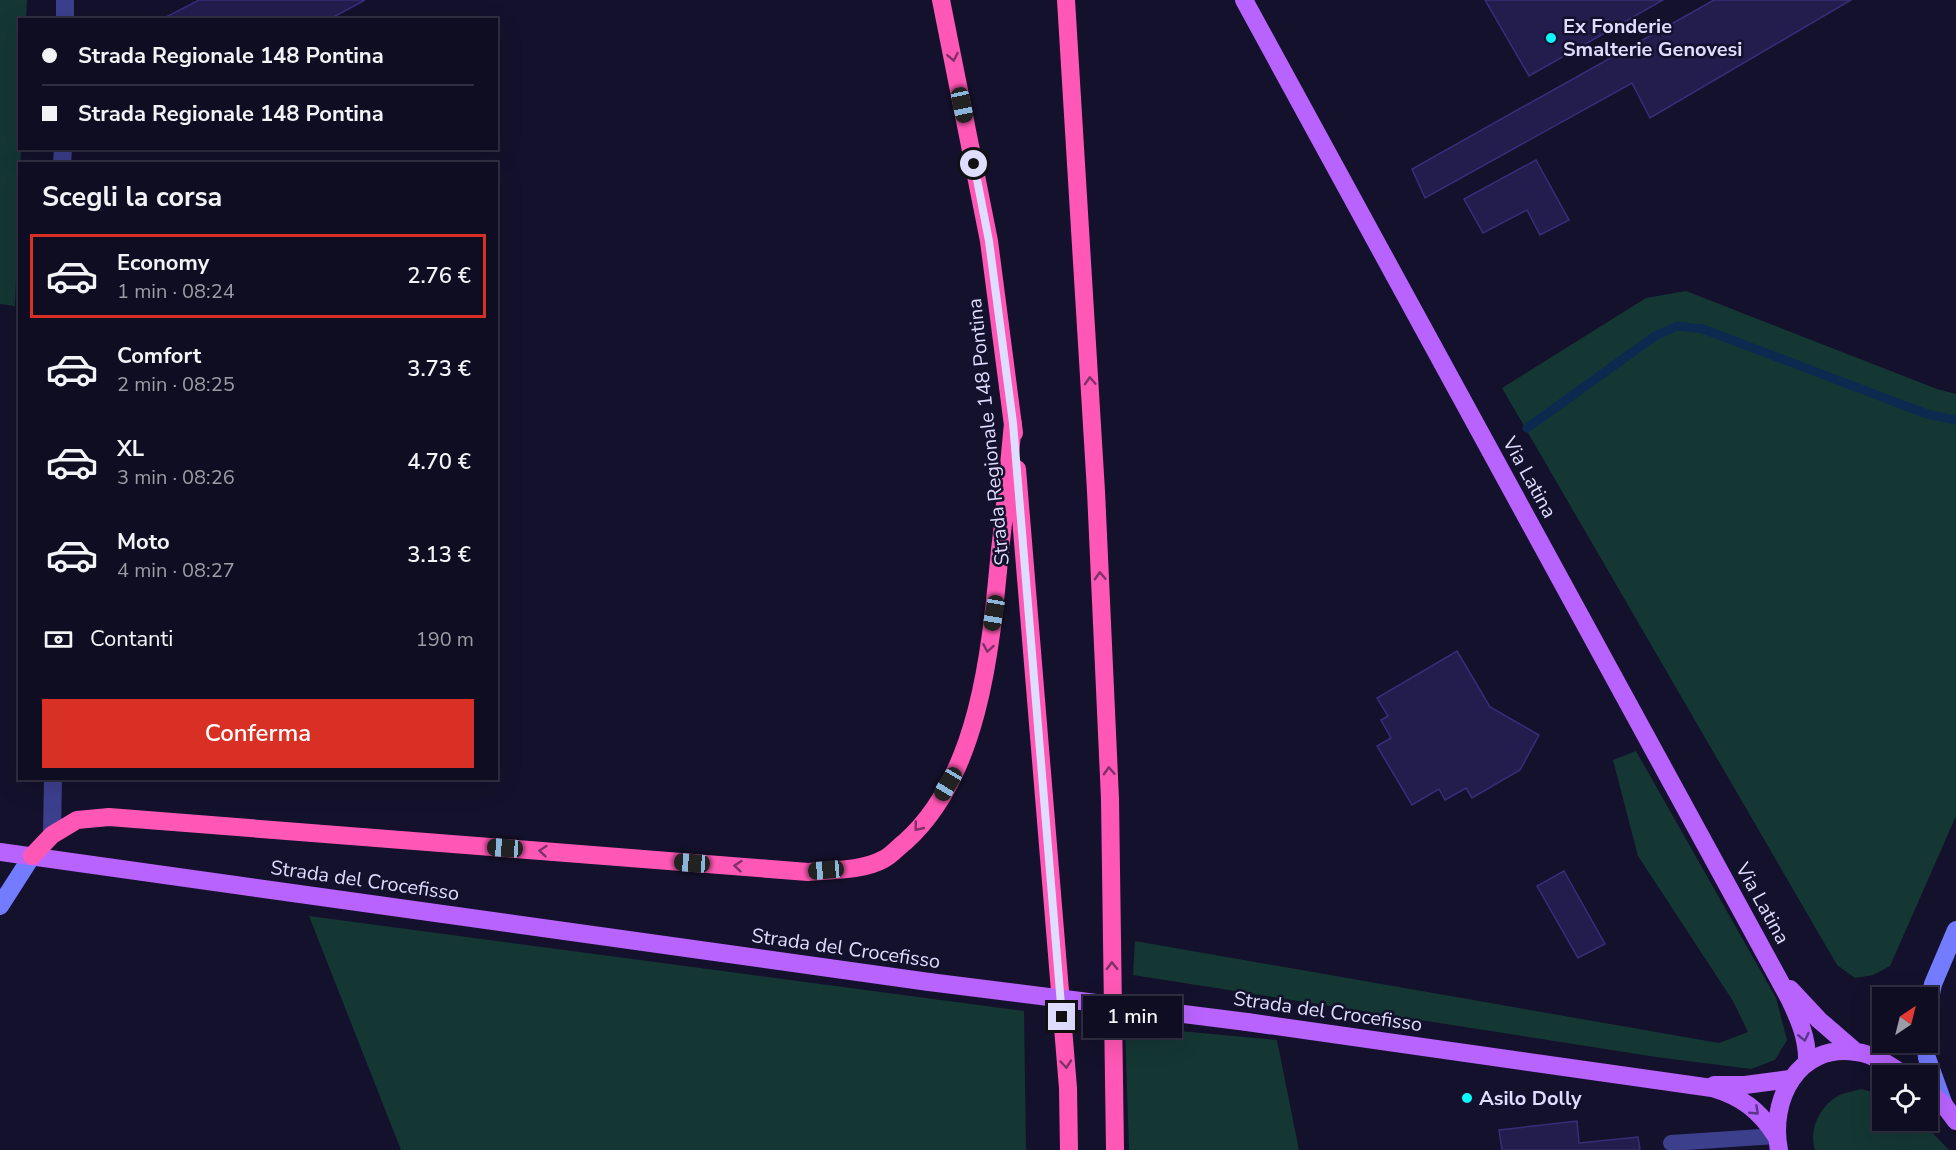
<!DOCTYPE html>
<html lang="it">
<head>
<meta charset="utf-8">
<style>
	body { margin:0; font-family:"Nunito Sans",sans-serif; background:#1d1b2e; color:#f1f3f6; height:100vh; display:flex; flex-direction:column; font-size:22px; white-space:nowrap }
	* { box-sizing:border-box; margin:0 }
	p { font-size:20px; color:#9b9ca5 }
	.icon { flex:none; width:33px; height:33px; fill:none; stroke:currentColor; stroke-width:2; stroke-linecap:round; stroke-linejoin:round }
	.map { position:relative; flex:1; overflow:hidden }
	.sheet { position:absolute; left:18px; top:162px; width:480px; height:618px; display:flex; flex-direction:column; background:#0f0d21; border-radius:0px; box-shadow:0 6px 24px #0002,0 0 0 2px #2f2d3f }
	.sheet>* { flex:none }
	.banner { position:absolute; left:18px; top:18px; width:480px; height:132px; border-radius:0px; box-shadow:0 6px 24px #0002,0 0 0 2px #2f2d3f; display:grid; align-content:center; height:132px; padding:0 24px; background:#0f0d21 }
	.needle { width:39px; rotate:35deg }
	.controls { position:absolute; left:1872px; top:987px; display:grid; gap:12px }
	.controls a { display:grid; place-items:center; width:66px; height:66px; border-radius:0px; background:#0f0d21; box-shadow:0 6px 24px #0002,0 0 0 2px #2f2d3f; font-size:30px }
	.end { position:absolute; width:27px; height:27px; margin:-14px; border:8px solid #dedcff; background:#111; box-shadow:0 0 0 3px #111 }
	.from { border-radius:50% }
	.bubble { position:absolute; height:42px; border-radius:0px; background:#0f0d21; box-shadow:0 6px 24px #0002,0 0 0 2px #2f2d3f; font-size:20px; font-weight:600; line-height:42px; text-align:center }
	.car { position:absolute; width:18px; height:36px; margin:-18px -9px; border-radius:8px; box-shadow:0 0 4px 2px #0007; background:linear-gradient(#222 24%,#8ab4d8 0 40%,#222 0 76%,#8ab4d8 0 86%,#222 0) }
	.banner b { display:flex; align-items:center; gap:21px; height:57px; font-size:22px }
	.banner b+b { border-top:2px solid #2f2d3f }
	.banner i { width:15px; height:15px; background:#f1f3f6 }
	ul { padding:0; list-style:none }
	li { display:flex; align-items:center; gap:18px; height:84px; margin:0 12px 9px; padding:0 12px; border:3px solid transparent; border-radius:0px }
	li div { flex:1 }
	li b { display:block; font-size:22px }
	li em { font-style:normal; font-weight:600 }
	li.active { border-color:#d93025 }
	li>.icon { width:54px; height:54px; stroke-width:1.5 }
	h2 { padding:0 24px; font-size:27px; line-height:72px }
	.pay { display:flex; align-items:center; gap:15px; height:66px; padding:0 24px; font-size:22px }
	.pay p { margin-inline-start:auto }
	.button { display:flex; gap:12px; margin-top:auto; padding:12px 24px }
	.button a { flex:1; height:69px; border-radius:0px; background:#d93025; color:#fff; font-size:24px; font-weight:600; line-height:69px; text-align:center }
	.map>svg:first-child { display:block }
	.green { fill:#143733 }
	.lines { fill:none; stroke-linecap:round; stroke-linejoin:round }
	.stream { stroke:#0c2a50; stroke-width:9 }
	.building { fill:#231d4e; stroke:#372e7a; stroke-width:1.5 }
	.lane { stroke:#3c3f8c; stroke-width:16 }
	.street { stroke:#3c3f8c; stroke-width:18 }
	.secondary { stroke:#737bff; stroke-width:18 }
	.primary { stroke:#b963ff; stroke-width:18 }
	.highway { stroke:#ff57b5; stroke-width:18 }
	.primary-bridge { stroke:#b963ff; stroke-width:18 }
	.oneway { stroke:#7e306a }
	.oneway2 { stroke:#5e368b }
	.route { stroke:#dedcff; stroke-width:8 }
	.poi-dot { fill:#08faff; stroke:#14112c; stroke-width:2 }
	.labels { text-anchor:middle; stroke-width:5; stroke-linejoin:round; paint-order:stroke }
	.poi-label { font-size:20px; font-weight:bold; fill:#dedcff; stroke:#14112c; text-anchor:start }
	.street-label { font-size:20px; fill:#dedcff; stroke:#14112c }
</style>
</head>
<body>
<div class="map">
<svg width="1956" height="1150" viewBox="0 0 1956 1150">
	<rect width="100%" height="100%" fill="#14112c"/>
	<path class="green" d="M0,0H27L26,19L20,20V148L21,149L15,306L0,304Z
		M1686,291L1937,389L1956,394V816L1890,966L1873,975L1855,978L1837,965L1502,388L1646,298Z
		M1636,751L1776,998L1787,1040L1775,1060L1751,1069L1656,1057L1133,975L1135,941L1719,1043L1748,1032L1733,1001L1638,856L1613,760Z
		M309,916L1024,1011L1026,1150H401Z
		M1125,1026L1277,1040L1299,1150H1129Z
		M1861,1089L1882,1095V1120L1921,1121L1949,1150H1815C1808,1129 1821,1103 1842,1094C1848,1092 1855,1091 1861,1089Z"/>
	<g class="lines">
		<path class="stream" d="M1527,428L1655,336L1677,326L1703,329L1927,414L1956,420"/>
	</g>
	<path class="building" d="M199,0H365L328,20H170L168,16Z
		M1485,0H1663L1529,76Z
		M1714,0H1851L1650,118L1632,83L1425,198L1412,169Z
		M1536,160L1569,220L1540,235L1527,210L1483,233L1464,199Z
		M1457,651L1490,707L1539,735L1520,770L1472,798L1466,788L1445,800L1439,789L1412,805L1377,746L1391,738L1381,720L1388,716L1377,698Z
		M1564,871L1605,944L1578,958L1537,886Z
		M1577,1121L1579,1143L1638,1137L1640,1150H1502L1499,1130Z"/>
	<g class="lines">
		<path class="lane" d="M1671,1143L1776,1136"/>
		<path class="street" d="M65,20V0
			M62,164L63,148
			M52,835L53,778"/>
		<path class="secondary" d="M0,906L32,856
			M1928,1008L1933,984L1956,930
			M1925,1042L1927,1058L1944,1105
			M1872,1056L1889,1042"/>
		<path class="primary" d="M1244,0L1789,998C1799,1019 1808,1039 1807,1063
			M0,852L929,982
			M1790,989L1819,1020L1855,1051
			M1247,1022L1712,1088C1742,1097 1759,1110 1776,1136
			M1714,1085H1745L1790,1079
			M1928,1091L1944,1105L1956,1121
			M1779,1150C1769,1100 1798,1043 1856,1052C1874,1054 1891,1066 1906,1076"/>
		<path class="highway" d="M941,0L989,241L1014,433
			M1066,0L1096,491L1110,799L1115,1150
			M1017,469L1068,1088L1069,1150
			M32,856L52,835L77,820L109,817L808,872C833,870 862,871 884,859C892,855 898,847 905,842C981,774 991,645 1000,550C1005,508 1009,466 1013,423"/>
		<path class="primary-bridge" d="M929,982L1247,1022"/>
	</g>
	<defs><path id="oneway-chevron" d="M-2-3.5L2.5 0L-2 3.5" fill="none" stroke-width="1.6" stroke-linecap="round" stroke-linejoin="round" transform="scale(1.5)"/></defs>
	<g class="oneway">
		<use href="#oneway-chevron" transform="translate(953 57) rotate(79)"/>
		<use href="#oneway-chevron" transform="translate(1090 381) rotate(-93)"/>
		<use href="#oneway-chevron" transform="translate(1100 576) rotate(-93)"/>
		<use href="#oneway-chevron" transform="translate(988 648) rotate(100)"/>
		<use href="#oneway-chevron" transform="translate(1109 771) rotate(-93)"/>
		<use href="#oneway-chevron" transform="translate(918 827) rotate(129)"/>
		<use href="#oneway-chevron" transform="translate(543 851) rotate(-175)"/>
		<use href="#oneway-chevron" transform="translate(738 866) rotate(-175)"/>
		<use href="#oneway-chevron" transform="translate(1112 966) rotate(-91)"/>
		<use href="#oneway-chevron" transform="translate(1066 1064) rotate(85)"/>
	</g>
	<g class="oneway2">
		<use href="#oneway-chevron" transform="translate(1804 1037) rotate(77)"/>
		<use href="#oneway-chevron" transform="translate(1755 1111) rotate(43)"/>
	</g>
	<g class="lines">
		<path class="route" d="M974,164L989,241L1013,423L1062,1017"/>
	</g>
	<g class="poi-dot">
		<circle cx="1551" cy="38" r="6"/>
		<circle cx="1467" cy="1098" r="6"/>
	</g>
	<g class="labels">
		<g class="poi-label">
			<text x="1563" y="33">Ex Fonderie<tspan x="1563" dy="23">Smalterie Genovesi</tspan></text>
			<text x="1479" y="1105">Asilo Dolly</text>
		</g>
		<g class="street-label">
			<text transform="translate(988 432) rotate(-96)" y="7">Strada Regionale 148 Pontina</text>
			<text transform="translate(1530 477) rotate(61)" y="7">Via Latina</text>
			<text transform="translate(365 880) rotate(8)" y="7">Strada del Crocefisso</text>
			<text transform="translate(1763 903) rotate(61)" y="7">Via Latina</text>
			<text transform="translate(846 948) rotate(8)" y="7">Strada del Crocefisso</text>
			<text transform="translate(1328 1011) rotate(8)" y="7">Strada del Crocefisso</text>
		</g>
	</g>
</svg>
<div class="controls">
<a><svg class="needle" viewBox="-14 -14 28 28"><path d="M0-13l5 13h-10z" fill="#e53935"/><path d="M0 13l5-13h-10z" fill="#9b9ca5"/></svg></a>
<a><svg class="icon" aria-label="locate" viewBox="0 0 24 24"><circle cx="12" cy="12" r="6"/><path d="M12 2v4M12 18v4M2 12h4M18 12h4"/></svg></a>
</div>
<i class="end from" style="left:974px;top:164px"></i>
<i class="end" style="left:1062px;top:1017px"></i>
<div class="bubble" style="left:1083px;top:996px;width:99px">1 min</div>
<i class="car" style="left:962px;top:105px;rotate:168deg"></i>
<i class="car" style="left:994px;top:613px;rotate:190deg"></i>
<i class="car" style="left:948px;top:784px;rotate:211deg"></i>
<i class="car" style="left:505px;top:848px;rotate:274deg"></i>
<i class="car" style="left:692px;top:863px;rotate:274deg"></i>
<i class="car" style="left:826px;top:870px;rotate:265deg"></i>
<div class="banner">
<b><i class="from"></i>Strada Regionale 148 Pontina</b>
<b><i></i>Strada Regionale 148 Pontina</b>
</div>
<section class="sheet">
<h2>Scegli la corsa</h2>
<ul>
<li class="active"><svg class="icon" aria-label="car" viewBox="0 0 24 24"><path d="M5 17H2v-5l4-1 3-4h7l3 4 3 1v5h-3M9 17h6M6 11h13"/><circle cx="7" cy="17" r="2"/><circle cx="17" cy="17" r="2"/></svg><div><b>Economy</b><p>1 min · 08:24</p></div><em>2.76 €</em></li>
<li><svg class="icon" aria-label="car" viewBox="0 0 24 24"><path d="M5 17H2v-5l4-1 3-4h7l3 4 3 1v5h-3M9 17h6M6 11h13"/><circle cx="7" cy="17" r="2"/><circle cx="17" cy="17" r="2"/></svg><div><b>Comfort</b><p>2 min · 08:25</p></div><em>3.73 €</em></li>
<li><svg class="icon" aria-label="car" viewBox="0 0 24 24"><path d="M5 17H2v-5l4-1 3-4h7l3 4 3 1v5h-3M9 17h6M6 11h13"/><circle cx="7" cy="17" r="2"/><circle cx="17" cy="17" r="2"/></svg><div><b>XL</b><p>3 min · 08:26</p></div><em>4.70 €</em></li>
<li><svg class="icon" aria-label="car" viewBox="0 0 24 24"><path d="M5 17H2v-5l4-1 3-4h7l3 4 3 1v5h-3M9 17h6M6 11h13"/><circle cx="7" cy="17" r="2"/><circle cx="17" cy="17" r="2"/></svg><div><b>Moto</b><p>4 min · 08:27</p></div><em>3.13 €</em></li>
</ul>
<div class="pay"><svg class="icon" aria-label="cash" viewBox="0 0 24 24"><path d="M3 7h18v10H3z"/><circle cx="12" cy="12" r="2"/></svg>Contanti<p>190 m</p></div>
<div class="button"><a>Conferma</a></div>
</section>
</div>
</body>
</html>
